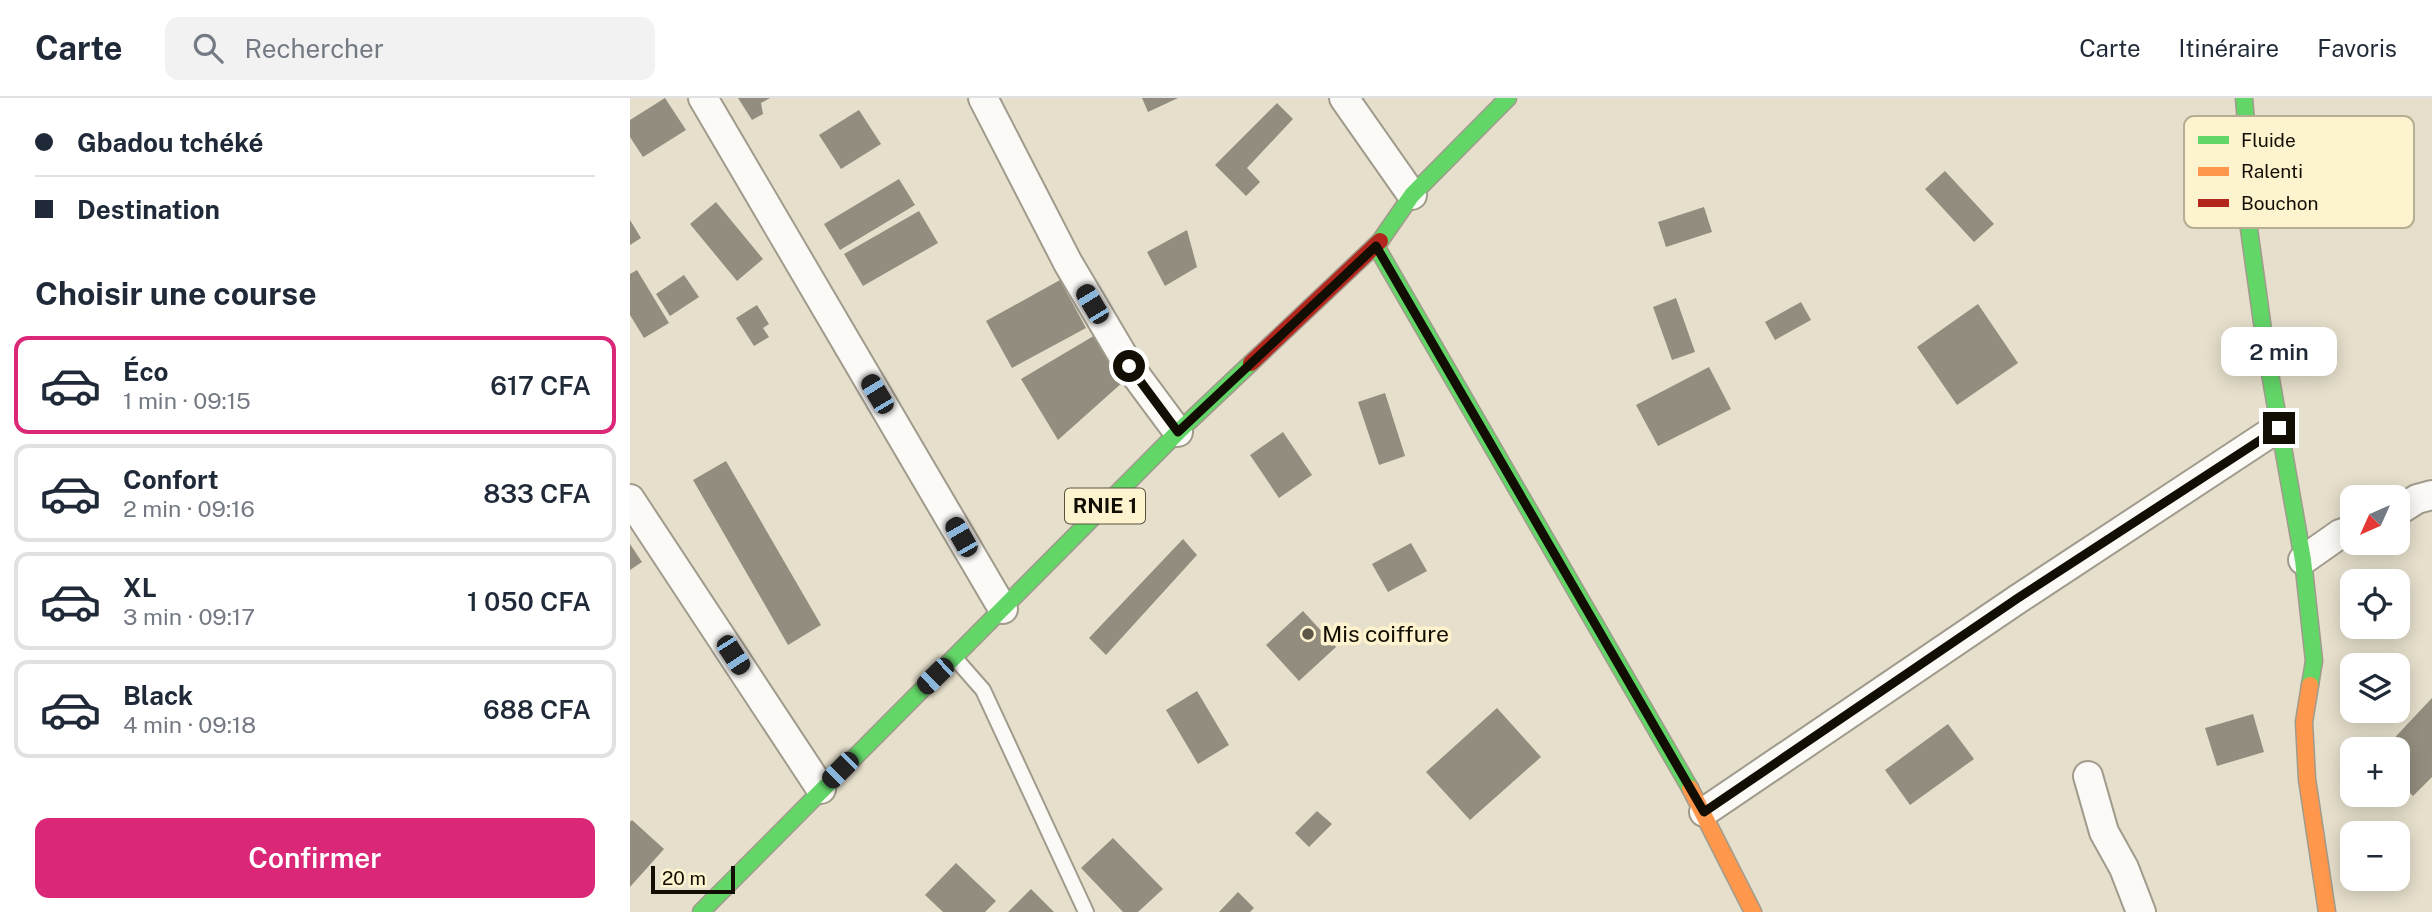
<!DOCTYPE html>
<html lang="fr">
<head>
<meta charset="utf-8">
<style>
	body { margin:0; font-family:"Public Sans",sans-serif; background:#f2f2f3; color:#1f2937; height:100vh; display:flex; flex-direction:column; font-size:26px; white-space:nowrap }
	* { box-sizing:border-box; margin:0 }
	p { font-size:23px; color:#747a83 }
	.icon { flex:none; width:38px; height:38px; fill:none; stroke:currentColor; stroke-width:2; stroke-linecap:round; stroke-linejoin:round }
	.map { position:relative; flex:1; overflow:hidden }
	.side { display:flex; flex-direction:column; background:#fff; width:630px }
	.side>* { flex:none }
	.top-card { display:grid; align-content:center; height:154px; padding:0 35px; background:#fff }
	.needle { width:46px; rotate:225deg }
	.fabs { position:absolute; left:1710px; top:387px; display:grid; gap:14px }
	.fabs a { display:grid; place-items:center; width:70px; height:70px; border-radius:14px; background:#fff; box-shadow:0 4px 18px #0003; font-size:35px }
	.scale { position:absolute; left:21px; bottom:18px; width:84px; box-sizing:border-box; padding-left:7px; border:4px solid #120e03; border-top:0; font-size:19px; line-height:24px; white-space:nowrap; color:#120e03; -webkit-text-stroke:5px #fdf3cf; paint-order:stroke }
	.end { position:absolute; width:32px; height:32px; margin:-16px; border:9px solid #120e03; background:#fff; box-shadow:0 0 0 4px #fff }
	.from { border-radius:50% }
	.bubble { position:absolute; height:49px; border-radius:14px; background:#fff; box-shadow:0 4px 18px #0003; font-size:23px; font-weight:600; line-height:49px; text-align:center }
	.car { position:absolute; width:21px; height:42px; margin:-21px -10px; border-radius:9px; box-shadow:0 0 5px 2px #0007; background:linear-gradient(#222 24%,#8ab4d8 0 40%,#222 0 76%,#8ab4d8 0 86%,#222 0) }
	.top-card b { display:flex; align-items:center; gap:24px; height:66px; font-size:26px }
	.top-card b+b { border-top:2px solid #e0e1e3 }
	.top-card i { width:18px; height:18px; background:#1f2937 }
	ul { padding:0; list-style:none }
	li { display:flex; align-items:center; gap:21px; height:98px; margin:0 14px 10px; padding:0 21px; border:4px solid #e0e1e3; border-radius:14px }
	li div { flex:1 }
	li b { display:block; font-size:26px }
	li em { font-style:normal; font-weight:600 }
	li.current { border-color:#db2777 }
	li>.icon { width:63px; height:63px; stroke-width:1.5 }
	h2 { padding:0 35px; font-size:32px; line-height:84px }
	.cta { display:flex; gap:14px; margin-top:auto; padding:14px 35px }
	.cta a { flex:1; height:80px; border-radius:14px; background:#db2777; color:#fff; font-size:28px; font-weight:600; line-height:80px; text-align:center }
	header { display:flex; align-items:center; gap:42px; box-sizing:border-box; height:98px; padding:0 35px; background:#fff; border-bottom:2px solid #e0e1e3 }
	header strong { font-size:33px }
	nav { display:flex; gap:38px; margin-inline-start:auto; font-size:24px }
	.search { width:490px; height:63px; background:#f2f2f3; display:flex; align-items:center; gap:18px; box-sizing:border-box; padding:0 24px; border-radius:14px; color:#747a83; font-size:26px }
	main { display:flex; flex:1; min-height:0 }
	.map>svg:first-child { display:block }
	.building { fill:#928d7e }
	.lines { fill:none; stroke-linecap:round; stroke-linejoin:round }
	.lane-casing { stroke:#a09b8c; stroke-width:18 }
	.street-casing { stroke:#a09b8c; stroke-width:32 }
	.fast-casing { stroke:#a09b8c; stroke-width:19 }
	.slow-casing { stroke:#a09b8c; stroke-width:19 }
	.jam-casing { stroke:#a09b8c; stroke-width:19 }
	.lane { stroke:#fbfaf7; stroke-width:14 }
	.street { stroke:#fbfaf7; stroke-width:28 }
	.fast { stroke:#63d668; stroke-width:16 }
	.slow { stroke:#ff974d; stroke-width:16 }
	.jam { stroke:#b3261e; stroke-width:16 }
	.route { stroke:#120e03; stroke-width:9 }
	.poi-dot { fill:#5c5749; stroke:#fdf3cf; stroke-width:2.5 }
	.labels { text-anchor:middle; stroke-width:7; stroke-linejoin:round; paint-order:stroke }
	.shield { fill:#fdf3cf; stroke:#585340; stroke-width:2 }
	.shield-label { font-size:21px; font-weight:bold; fill:#120e03 }
	.poi-label { font-size:23px; fill:#120e03; stroke:#fdf3cf; text-anchor:start }
	.key { fill:#fdf3cf; stroke:#b6ae92; stroke-width:2 }
	.key-label { font-size:19px; fill:#120e03 }
</style>
</head>
<body>
<header>
<strong>Carte</strong>
<div class="search"><svg class="icon" aria-label="search" viewBox="0 0 24 24"><circle cx="10" cy="10" r="6"/><path d="M15 15l6 6"/></svg>Rechercher</div>
<nav><a>Carte</a><a>Itinéraire</a><a>Favoris</a></nav>
</header>
<main>
<section class="side">
<div class="top-card">
<b><i class="from"></i>Gbadou tchéké</b>
<b><i></i>Destination</b>
</div>
<h2>Choisir une course</h2>
<ul>
<li class="current"><svg class="icon" aria-label="car" viewBox="0 0 24 24"><path d="M5 17H2v-5l4-1 3-4h7l3 4 3 1v5h-3M9 17h6M6 11h13"/><circle cx="7" cy="17" r="2"/><circle cx="17" cy="17" r="2"/></svg><div><b>Éco</b><p>1 min · 09:15</p></div><em>617 CFA</em></li>
<li><svg class="icon" aria-label="car" viewBox="0 0 24 24"><path d="M5 17H2v-5l4-1 3-4h7l3 4 3 1v5h-3M9 17h6M6 11h13"/><circle cx="7" cy="17" r="2"/><circle cx="17" cy="17" r="2"/></svg><div><b>Confort</b><p>2 min · 09:16</p></div><em>833 CFA</em></li>
<li><svg class="icon" aria-label="car" viewBox="0 0 24 24"><path d="M5 17H2v-5l4-1 3-4h7l3 4 3 1v5h-3M9 17h6M6 11h13"/><circle cx="7" cy="17" r="2"/><circle cx="17" cy="17" r="2"/></svg><div><b>XL</b><p>3 min · 09:17</p></div><em>1 050 CFA</em></li>
<li><svg class="icon" aria-label="car" viewBox="0 0 24 24"><path d="M5 17H2v-5l4-1 3-4h7l3 4 3 1v5h-3M9 17h6M6 11h13"/><circle cx="7" cy="17" r="2"/><circle cx="17" cy="17" r="2"/></svg><div><b>Black</b><p>4 min · 09:18</p></div><em>688 CFA</em></li>
</ul>
<div class="cta"><a>Confirmer</a></div>
</section>
<div class="map">
<svg width="1802" height="814" viewBox="0 0 1802 814">
	<rect width="100%" height="100%" fill="#e6dfcc"/>
	<path class="building" d="M35,0L56,32L13,59L0,39V22Z
		M108,0H140L131,5L133,16L122,22Z
		M512,0H548L518,14Z
		M647,5L663,21L617,70L630,84L616,98L585,67Z
		M229,12L251,46L211,71L189,37Z
		M1315,73L1364,126L1344,144L1295,91Z
		M269,81L285,107L210,152L194,126Z
		M86,104L133,161L107,183L60,126Z
		M1074,109L1082,134L1036,149L1028,124Z
		M289,113L308,145L233,188L214,156Z
		M0,122L11,140L0,147Z
		M557,132L567,169L535,188L517,154Z
		M7,172L39,225L14,240L0,217V176Z
		M54,177L69,199L40,218L26,196Z
		M430,182L456,230L382,270L356,223Z
		M1046,200L1065,254L1042,262L1023,209Z
		M1171,204L1181,222L1145,242L1135,224Z
		M1348,206L1388,265L1327,307L1287,249Z
		M127,207L139,226L133,230L139,239L124,248L106,220Z
		M472,233L493,284L428,342L391,281Z
		M1079,269L1101,311L1028,348L1006,307Z
		M755,295L775,358L749,367L728,304Z
		M653,334L682,377L649,400L620,357Z
		M96,363L191,527L158,547L63,382Z
		M553,441L567,457L476,557L459,540Z
		M781,445L797,473L758,494L742,466Z
		M0,446L12,464L0,472Z
		M673,513L706,549L669,583L636,547Z
		M567,593L599,647L568,666L536,612Z
		M1802,600V679L1783,698L1768,683V651H1754Z
		M867,610L911,659L840,722L796,674Z
		M1623,616L1634,654L1587,668L1575,630Z
		M1318,626L1344,661L1280,707L1255,672Z
		M687,713L702,726L679,749L665,735Z
		M2,722L34,751L0,789V724Z
		M483,740L533,791L508,814H493L451,770Z
		M326,765L366,803L355,814H313L295,797Z
		M401,791L424,814H378Z
		M608,794L624,810L620,814H589Z"/>
	<g class="lines">
		<defs>
			<path id="lane" d="M324,559L353,592L456,814"/>
			<path id="street" d="M73,0L373,511
				M353,0L438,165L499,268L548,334
				M714,0L782,97
				M0,401L191,691
				M1768,413L1787,401L1802,397
				M1673,462L1710,436L1722,432
				M1458,678L1474,734L1494,770L1511,814
				M1074,714L1388,501L1649,329"/>
			<path id="fast" d="M1614,0L1618,48L1619,131L1636,253L1673,462L1684,563L1680,587
				M750,143L782,97L878,0
				M746,148L1060,690
				M71,814L548,334L621,265"/>
			<path id="slow" d="M1680,587L1674,624L1677,681L1697,814
				M1060,690L1123,814"/>
			<path id="jam" d="M621,265L750,143"/>
		</defs>
		<use href="#lane" class="lane-casing"/>
		<use href="#street" class="street-casing"/>
		<use href="#fast" class="fast-casing"/>
		<use href="#slow" class="slow-casing"/>
		<use href="#jam" class="jam-casing"/>
		<use href="#lane" class="lane"/>
		<use href="#street" class="street"/>
		<use href="#fast" class="fast"/>
		<use href="#slow" class="slow"/>
		<use href="#jam" class="jam"/>
	</g>
	<g class="lines">
		<path class="route" d="M499,268L548,334L746,148L1074,714L1388,500L1649,330"/>
	</g>
	<circle class="poi-dot" cx="678" cy="536" r="7"/>
	<g class="labels">
		<rect class="shield" x="435" y="390.5" width="80" height="35" rx="5"/>
		<g class="shield-label">
			<text x="475" y="415">RNIE 1</text>
		</g>
		<g class="poi-label">
			<text x="692" y="544">Mis coiffure</text>
		</g>
	</g>
	<rect x="1554" y="18" width="230" height="112" rx="10" class="key"/>
	<rect x="1568" y="38" width="31" height="8" fill="#63d668"/>
	<rect x="1568" y="69" width="31" height="9" fill="#ff974d"/>
	<rect x="1568" y="101" width="31" height="8" fill="#b3261e"/>
	<g class="key-label">
		<text x="1611" y="49">Fluide</text>
		<text x="1611" y="80">Ralenti</text>
		<text x="1611" y="112">Bouchon</text>
	</g>
</svg>
<div class="fabs">
<a><svg class="needle" viewBox="-14 -14 28 28"><path d="M0-13l5 13h-10z" fill="#e53935"/><path d="M0 13l5-13h-10z" fill="#747a83"/></svg></a>
<a><svg class="icon" aria-label="locate" viewBox="0 0 24 24"><circle cx="12" cy="12" r="6"/><path d="M12 2v4M12 18v4M2 12h4M18 12h4"/></svg></a>
<a><svg class="icon" aria-label="layers" viewBox="0 0 24 24"><path d="M12 4l9 5-9 5-9-5zM3 14l9 5 9-5"/></svg></a>
<a>+</a>
<a>−</a>
</div>
<div class="scale">20 m</div>
<i class="end from" style="left:499px;top:268px"></i>
<i class="end" style="left:1649px;top:330px"></i>
<div class="bubble" style="left:1591px;top:229px;width:116px">2 min</div>
<i class="car" style="left:462px;top:206px;rotate:329deg"></i>
<i class="car" style="left:247px;top:296px;rotate:329deg"></i>
<i class="car" style="left:331px;top:439px;rotate:330deg"></i>
<i class="car" style="left:103px;top:557px;rotate:147deg"></i>
<i class="car" style="left:305px;top:578px;rotate:226deg"></i>
<i class="car" style="left:210px;top:672px;rotate:225deg"></i>
</div>
</main>
</body>
</html>
